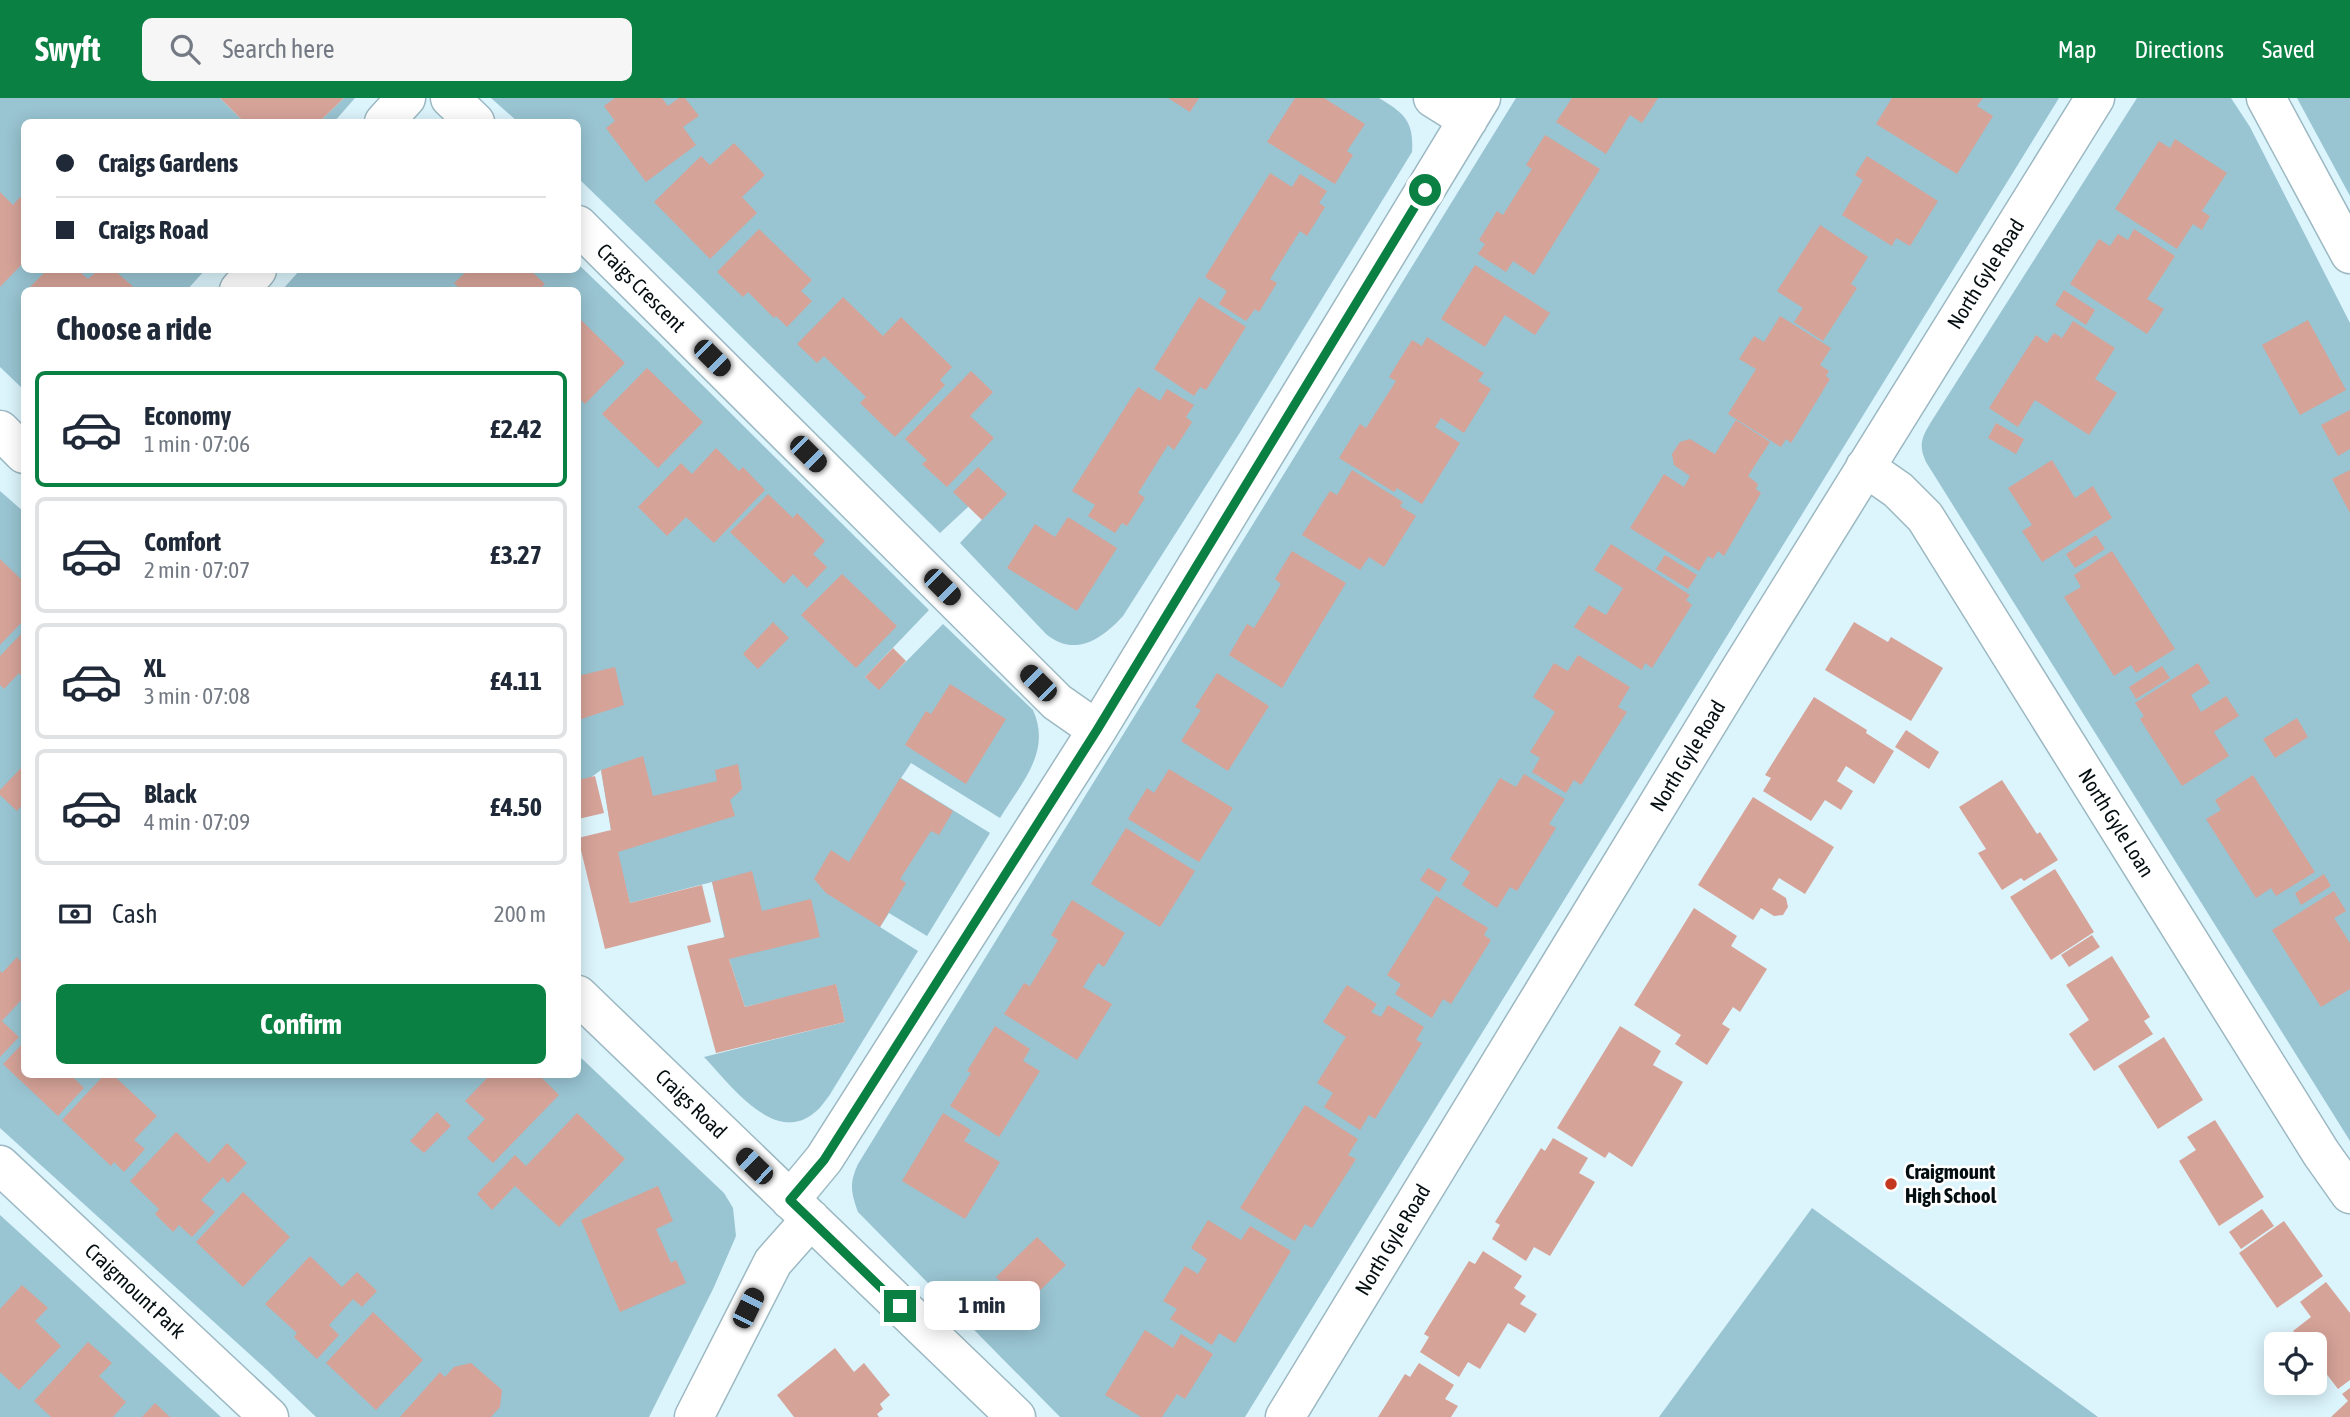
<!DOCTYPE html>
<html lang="en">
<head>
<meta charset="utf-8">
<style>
	body { margin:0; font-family:"Asap Condensed",sans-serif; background:#f6f6f7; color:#1f2937; height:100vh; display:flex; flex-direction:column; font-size:26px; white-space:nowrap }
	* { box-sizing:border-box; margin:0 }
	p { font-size:23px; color:#747a83 }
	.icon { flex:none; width:38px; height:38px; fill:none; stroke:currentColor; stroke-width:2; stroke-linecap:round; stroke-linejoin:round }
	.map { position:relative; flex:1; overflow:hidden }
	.side { position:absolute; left:21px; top:189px; width:560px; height:791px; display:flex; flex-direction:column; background:#fff; border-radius:10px; box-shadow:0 4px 18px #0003 }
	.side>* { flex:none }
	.top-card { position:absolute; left:21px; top:21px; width:560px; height:154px; border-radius:10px; box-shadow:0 4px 18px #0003; display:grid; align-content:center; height:154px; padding:0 35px; background:#fff }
	.fabs { position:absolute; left:2264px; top:1234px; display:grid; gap:14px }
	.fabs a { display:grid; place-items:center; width:63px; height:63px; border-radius:10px; background:#fff; box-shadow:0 4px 18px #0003; font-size:35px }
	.end { position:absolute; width:32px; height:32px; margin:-16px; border:9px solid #0b8043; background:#fff; box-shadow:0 0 0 4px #fff }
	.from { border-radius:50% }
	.bubble { position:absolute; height:49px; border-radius:10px; background:#fff; box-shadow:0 4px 18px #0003; font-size:23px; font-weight:700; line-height:49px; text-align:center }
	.car { position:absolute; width:21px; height:42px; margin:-21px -10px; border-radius:9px; box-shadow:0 0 5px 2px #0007; background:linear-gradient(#222 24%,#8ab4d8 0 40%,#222 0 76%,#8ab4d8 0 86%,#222 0) }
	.top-card b { display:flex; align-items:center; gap:24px; height:66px; font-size:26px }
	.top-card b+b { border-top:2px solid #e0e1e3 }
	.top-card i { width:18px; height:18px; background:#1f2937 }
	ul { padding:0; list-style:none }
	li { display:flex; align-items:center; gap:21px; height:116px; margin:0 14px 10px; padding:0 21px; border:4px solid #e0e1e3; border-radius:10px }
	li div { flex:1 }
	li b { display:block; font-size:26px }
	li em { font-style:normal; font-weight:700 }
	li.on { border-color:#0b8043 }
	li>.icon { width:63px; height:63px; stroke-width:1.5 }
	h2 { padding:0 35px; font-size:32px; line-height:84px }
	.pay { display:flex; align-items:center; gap:18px; height:77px; padding:0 35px; font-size:26px }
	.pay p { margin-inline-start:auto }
	.action { display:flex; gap:14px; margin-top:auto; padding:14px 35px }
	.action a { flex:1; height:80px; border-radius:10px; background:#0b8043; color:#fff; font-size:28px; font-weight:700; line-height:80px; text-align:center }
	header { display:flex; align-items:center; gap:42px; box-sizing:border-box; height:98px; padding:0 35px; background:#0b8043; color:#fff }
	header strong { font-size:33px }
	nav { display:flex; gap:38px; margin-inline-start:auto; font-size:24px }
	.search { width:490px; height:63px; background:#f6f6f7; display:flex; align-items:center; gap:18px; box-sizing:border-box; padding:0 24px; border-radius:10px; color:#747a83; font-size:26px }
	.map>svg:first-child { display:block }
	.green { fill:#99c4d2 }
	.building { fill:#d6a398 }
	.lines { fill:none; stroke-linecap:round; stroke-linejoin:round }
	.minor-casing { stroke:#9cb8c2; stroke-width:41 }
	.minor { stroke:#fff; stroke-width:38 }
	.route { stroke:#0b8043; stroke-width:9 }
	.poi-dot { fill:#c3381e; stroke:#fff; stroke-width:2.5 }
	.labels { text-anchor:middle; stroke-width:5; stroke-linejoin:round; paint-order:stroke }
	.street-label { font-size:21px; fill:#050e11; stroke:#fff }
	.poi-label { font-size:21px; font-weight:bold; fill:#050e11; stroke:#fff; text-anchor:start }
</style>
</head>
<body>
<header>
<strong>Swyft</strong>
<div class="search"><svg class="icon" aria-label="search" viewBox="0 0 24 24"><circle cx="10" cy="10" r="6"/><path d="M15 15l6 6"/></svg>Search here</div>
<nav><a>Map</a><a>Directions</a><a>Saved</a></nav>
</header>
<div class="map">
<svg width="2350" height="1319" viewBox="0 0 2350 1319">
	<rect width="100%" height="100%" fill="#dcf4fc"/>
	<path class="green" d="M0,0H220L244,24H24V172H205L187,192H24V292L0,269Z
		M344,0H355L334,24H319Z
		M491,0H1379C1404,15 1414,23 1412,54L1239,336L1123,518C1102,541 1075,560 1046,536L960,445L1006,396L968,409L940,435L694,192L578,80V24H518Z
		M1516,0H2059L1245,1319H1060L858,1114C851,1094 849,1086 858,1066Z
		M2137,0H2231L2250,29L2350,225V1043L1926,364C1918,347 1922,339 1931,324Z
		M2297,0H2350V98Z
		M578,166L656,241L929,512L865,579L879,591L943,526L1033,612C1052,654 1021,685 1000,720L911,665L901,680L990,735L927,838L889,815L880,829L918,853L829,998C824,1004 820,1011 814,1015C774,1048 729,985 704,959L845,924L836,887L745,909L729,861L712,784L630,805L611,732L601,672L578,689V192H282L300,172H578Z
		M0,393L24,414V976H578V957L724,1095L733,1110L736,1138L714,1189L649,1319H316L267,1272L0,1030Z
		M1812,1110L2098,1319H1659Z
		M0,1117L221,1319H0Z"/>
	<path class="building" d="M220,0H344L319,24H244Z
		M615,0H662L668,8L679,0H685L699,18L683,29L696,47L646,84L606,30L615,23L604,8Z
		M1168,0H1199L1190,14Z
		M1295,0H1324L1365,26L1347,53L1353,57L1335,86L1267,44Z
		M1572,0H1658L1642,25L1630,17L1606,56L1556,24Z
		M1892,0H1983L1977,8L1993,18L1957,76L1876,26Z
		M1545,37L1600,71L1534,177L1513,163L1506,174L1478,156L1485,146L1479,142L1497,113L1503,117L1532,71L1526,67Z
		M2175,41L2227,75L2202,113L2210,118L2202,132L2193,126L2177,151L2115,111L2159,43L2170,50Z
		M734,45L765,77L742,99L757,115L710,161L654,104L701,58L710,67Z
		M1867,58L1938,103L1910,148L1896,140L1892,148L1842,117L1863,82L1855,77Z
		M1270,75L1292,89L1300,76L1327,93L1319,105L1325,109L1307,138L1300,133L1270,181L1277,185L1259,214L1255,211L1246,223L1219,206L1227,193L1205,179Z
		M0,94L13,107L20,99L24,104V164L0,189Z
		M1820,127L1868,159L1851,186L1857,190L1823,243L1794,224L1803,210L1777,193Z
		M759,131L812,182L801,193L812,203L787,229L776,218L774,220L748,194L743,199L717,174Z
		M2134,131L2175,158L2147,201L2164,211L2147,236L2070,186L2099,141L2110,148L2118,136L2128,142Z
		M1475,167L1550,215L1535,237L1505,217L1485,249L1441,221Z
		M47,172H78L88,181L98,172H114L137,192H27Z
		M468,172H530L545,186L539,192H461L454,185Z
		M2064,192L2095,212L2086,227L2055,207Z
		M843,199L883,238L901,219L952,269L940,282L945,287L895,339L860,305L866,299L824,258L817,265L797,246Z
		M1199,199L1246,229L1206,292L1200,289L1194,298L1154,271Z
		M1780,218L1831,250L1820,267L1829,273L1826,278L1830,281L1791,345L1786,341L1781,349L1728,316L1756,271L1739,261L1754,238L1764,244Z
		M578,219L625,265L585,306L578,299Z
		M2308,222L2346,292L2300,317L2262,247Z
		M2073,223L2115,250L2095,281L2117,295L2089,337L2035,302L2018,329L1989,310L2036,237L2047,245L2054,235L2062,240Z
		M1427,239L1484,275L1478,283L1491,291L1464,335L1441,320L1435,329L1460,345L1422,406L1397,390L1394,394L1339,360L1360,326L1366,330L1396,283L1389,279L1412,242L1422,248Z
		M647,270L703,324L658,370L602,316Z
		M971,273L993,294L970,318L994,340L947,389L922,366L927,362L905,341Z
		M1138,289L1160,303L1167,291L1194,307L1186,319L1192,324L1174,352L1168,347L1138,395L1145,400L1127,428L1122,425L1115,435L1088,418L1095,407L1072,393Z
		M2350,312V351L2338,358L2321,327Z
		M1736,322L1770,344L1748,378L1758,386L1756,391L1761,395L1724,458L1718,453L1713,461L1708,458L1699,473L1630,430L1664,376L1684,389L1690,378L1674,367L1672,356L1680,344L1690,341L1715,356Z
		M1996,325L2024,341L2016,356L1988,340Z
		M716,350L739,373L743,369L765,392L714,445L686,419L667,438L638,409L681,365L692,376Z
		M2052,362L2075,400L2093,388L2112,420L2042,464L2022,433L2032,427L2008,390Z
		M978,369L1007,396L982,422L953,394Z
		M1352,372L1403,404L1400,408L1416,418L1384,469L1369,459L1360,472L1302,437L1330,393L1337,397Z
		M2350,372V415L2332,381Z
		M768,396L793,420L797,415L825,443L813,456L827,469L807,490L793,476L784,486L730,434Z
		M1068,419L1117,450L1077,513L1007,470L1035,426L1055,439Z
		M2096,437L2105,451L2075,470L2066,456Z
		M1611,446L1690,497L1686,502L1692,507L1652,570L1645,565L1642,572L1574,529L1589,507L1606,517L1623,490L1594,472Z
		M1292,453L1346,485L1282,590L1229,557L1247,526L1254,530L1281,486L1275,481Z
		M2112,453L2175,551L2136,575L2131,567L2114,578L2064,499L2081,489L2074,477Z
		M1665,457L1697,477L1688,491L1656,471Z
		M0,461L24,484V522L0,547Z
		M842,476L897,528L856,570L801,517Z
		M773,524L789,540L758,571L743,556Z
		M1854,524L1888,544L1891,539L1943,570L1911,623L1825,572Z
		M24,533V581L19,575L4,591L0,587V558Z
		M893,550L906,563L879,592L865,579Z
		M1578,557L1630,589L1618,609L1627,614L1581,687L1574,682L1566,695L1532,674L1540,660L1530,654L1555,614L1533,599L1554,565L1568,573Z
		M2198,565L2210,585L2191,597L2201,614L2226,598L2239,618L2214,634L2229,658L2182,688L2140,621L2144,618L2135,605Z
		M2162,568L2170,580L2136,601L2129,589Z
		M615,569L624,607L578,622V578Z
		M1217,575L1269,608L1228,673L1181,643L1201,612L1195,609Z
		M950,586L1006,621L966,686L905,647L926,613L931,616Z
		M1814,599L1867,632L1866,635L1894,653L1874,686L1846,668L1837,683L1853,693L1841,712L1825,702L1811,723L1763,693L1771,680L1765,677Z
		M2297,620L2308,639L2275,660L2263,641Z
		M1906,632L1939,654L1929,671L1895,649Z
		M643,658L653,698L717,683L715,672L738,666L742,691L730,702L735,718L618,754L630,805L702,787L711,824L605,851L578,740L611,732L601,672Z
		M22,669L24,672V705L17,713L0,697V692Z
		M1169,671L1233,710L1199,764L1128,721L1147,690L1154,695Z
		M1524,676L1565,701L1549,726L1556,730L1517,793L1510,789L1497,810L1462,787L1470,774L1450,761L1500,680L1516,689Z
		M2253,677L2315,774L2276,798L2271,790L2256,800L2206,721L2221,712L2215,702Z
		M595,678L604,715L578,721V682Z
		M900,680L953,713L939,737L931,733L900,781L906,785L880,829L826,795L814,781L831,752L849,764Z
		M2002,682L2037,736L2040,734L2058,762L2024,783L2021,780L2002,792L1978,755L1986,751L1959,709Z
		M1753,699L1834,749L1805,796L1779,780L1772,791L1786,800L1788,809L1783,817L1774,818L1761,810L1753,822L1698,787Z
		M1126,730L1195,773L1160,829L1091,786Z
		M1428,770L1447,781L1439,794L1420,782Z
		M2055,771L2094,834L2051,862L2010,799Z
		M752,773L762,813L811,801L820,839L729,861L745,909L836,886L845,924L716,955L687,848L725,839L712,784Z
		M2324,776L2331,788L2301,807L2295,795Z
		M2334,793L2346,813L2334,820L2350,845V891L2321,909L2272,832Z
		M1436,798L1488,830L1484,837L1491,842L1451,906L1443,901L1432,920L1395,896L1401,886L1387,877Z
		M1072,802L1125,835L1104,869L1098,865L1083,889L1112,906L1077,962L1004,916L1024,885L1030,888L1058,842L1051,837Z
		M1694,810L1737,838L1731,848L1767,871L1740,914L1733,909L1722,926L1730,931L1707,967L1675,946L1681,937L1634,907Z
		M2092,837L2100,849L2069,869L2061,857Z
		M2112,858L2150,919L2144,923L2153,936L2094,973L2069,936L2089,922L2066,887Z
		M17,859L24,867V899L2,923L19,939L0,959V873L2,875Z
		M1347,887L1377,906L1371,914L1381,919L1388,907L1424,929L1416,942L1422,945L1375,1021L1369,1017L1360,1032L1324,1009L1333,995L1317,985L1346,939L1323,924Z
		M995,928L1030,951L1023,963L1040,973L999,1039L950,1008L971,975L967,973Z
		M1620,928L1661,953L1653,967L1683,984L1632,1069L1609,1054L1605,1060L1557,1030Z
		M2164,939L2203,1002L2158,1031L2118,968Z
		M24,944V976H75L73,979L84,990L58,1018L3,966Z
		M105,976H112L157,1018L134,1042L145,1051L124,1074L114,1064L111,1068L62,1022Z
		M491,976H538L559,997L493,1065L467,1040L485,1021L465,1003Z
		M1305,1007L1358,1041L1348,1057L1356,1061L1312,1130L1305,1126L1295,1143L1240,1110Z
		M437,1014L451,1028L424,1055L410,1043Z
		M577,1015L625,1061L559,1129L515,1088L492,1112L477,1096L515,1057L526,1068Z
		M943,1015L971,1032L964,1043L1000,1064L965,1121L902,1083Z
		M2215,1022L2264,1099L2219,1128L2179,1063L2196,1052L2187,1039Z
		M176,1034L209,1065L227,1045L247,1065L228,1085L223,1079L201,1102L215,1114L192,1139L179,1127L173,1134L155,1116L159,1111L130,1083Z
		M1553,1040L1588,1060L1579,1075L1595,1084L1550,1158L1534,1149L1526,1163L1492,1141L1500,1127L1495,1124L1541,1050L1545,1053Z
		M658,1088L673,1123L656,1131L671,1165L676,1162L686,1185L620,1214L581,1122Z
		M243,1094L290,1139L243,1189L196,1144Z
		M2262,1111L2274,1128L2241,1151L2229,1134Z
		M1208,1122L1241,1142L1250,1128L1291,1153L1235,1245L1219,1235L1212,1247L1170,1221L1177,1211L1163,1203L1185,1168L1198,1176L1207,1161L1191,1150Z
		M2284,1123L2323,1178L2277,1210L2239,1155Z
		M1037,1139L1066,1167L1024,1208L996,1179Z
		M1483,1153L1522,1178L1514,1190L1526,1198L1520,1206L1537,1216L1525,1235L1508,1225L1480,1271L1468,1264L1459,1279L1420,1254L1429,1239L1424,1236L1469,1163L1475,1166Z
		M310,1158L342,1189L357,1174L377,1193L362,1209L353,1201L329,1227L339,1237L317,1261L294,1239L297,1235L265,1206Z
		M2326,1184L2350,1215V1282L2338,1291L2315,1261V1246H2303L2293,1233L2311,1219L2300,1204Z
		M22,1187L48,1210L35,1223L61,1248L19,1292L0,1274V1211Z
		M373,1214L423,1262L376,1312L326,1265Z
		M1145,1232L1173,1250L1181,1236L1213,1256L1185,1301L1177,1296L1162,1319H1141L1105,1297Z
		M88,1244L112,1265L99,1278L126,1304L113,1319H51L34,1303Z
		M835,1250L854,1274L864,1265L890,1297L880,1306L883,1311L877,1316L879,1319H794L777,1297Z
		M471,1265L502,1292L500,1309L491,1319H400L440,1274L445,1279L454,1269Z
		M1419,1265L1454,1287L1445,1301L1458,1308L1451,1319H1378L1405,1276L1410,1279Z
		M2350,1290V1319H2331L2348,1303L2342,1296Z
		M155,1305L170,1319H142Z"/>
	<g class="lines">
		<defs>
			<path id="minor" d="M450,0L475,24
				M1433,0L1468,22
				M2266,0L2350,156
				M384,24L406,0
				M578,127L1057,604L1097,632
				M239,192L257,172
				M0,332L24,356
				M1865,369L1898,392L1925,419L2321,1055L2350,1096
				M578,897L1016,1319
				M0,1067L269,1319
				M790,1102L824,1061L1097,632L1481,0
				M694,1319L773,1164L811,1121
				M1285,1319L1738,575L2095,0"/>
		</defs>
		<use href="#minor" class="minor-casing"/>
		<use href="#minor" class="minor"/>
	</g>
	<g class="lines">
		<path class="route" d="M900,1208L790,1102L824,1062L1097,632L1425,92"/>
	</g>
	<circle class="poi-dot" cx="1891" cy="1086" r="7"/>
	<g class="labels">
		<g class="street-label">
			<text transform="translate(1986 176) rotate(-58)" y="7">North Gyle Road</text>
			<text transform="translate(641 190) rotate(45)" y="7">Craigs Crescent</text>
			<text transform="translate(1688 658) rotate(-59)" y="7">North Gyle Road</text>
			<text transform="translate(2116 725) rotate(58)" y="7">North Gyle Loan</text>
			<text transform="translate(691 1006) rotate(44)" y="7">Craigs Road</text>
			<text transform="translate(1393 1142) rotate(-59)" y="7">North Gyle Road</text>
			<text transform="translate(135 1193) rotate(43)" y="7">Craigmount Park</text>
		</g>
		<g class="poi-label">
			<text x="1905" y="1081">Craigmount<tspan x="1905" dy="24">High School</tspan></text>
		</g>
	</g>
</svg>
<div class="fabs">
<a><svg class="icon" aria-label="locate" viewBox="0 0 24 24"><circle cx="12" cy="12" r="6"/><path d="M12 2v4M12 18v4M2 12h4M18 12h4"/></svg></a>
</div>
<i class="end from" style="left:1425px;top:92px"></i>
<i class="end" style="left:900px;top:1208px"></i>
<div class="bubble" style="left:924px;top:1183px;width:116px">1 min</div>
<i class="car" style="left:712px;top:260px;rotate:135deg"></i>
<i class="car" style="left:808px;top:356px;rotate:135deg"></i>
<i class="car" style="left:942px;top:489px;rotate:135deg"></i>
<i class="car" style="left:1038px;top:585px;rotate:315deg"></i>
<i class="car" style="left:754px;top:1068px;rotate:314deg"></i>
<i class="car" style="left:748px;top:1210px;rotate:26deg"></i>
<div class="top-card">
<b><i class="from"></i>Craigs Gardens</b>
<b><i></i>Craigs Road</b>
</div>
<section class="side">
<h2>Choose a ride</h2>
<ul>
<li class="on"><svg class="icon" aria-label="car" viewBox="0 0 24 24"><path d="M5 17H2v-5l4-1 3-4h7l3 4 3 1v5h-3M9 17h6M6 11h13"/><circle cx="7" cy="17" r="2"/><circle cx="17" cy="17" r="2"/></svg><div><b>Economy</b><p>1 min · 07:06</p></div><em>£2.42</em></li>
<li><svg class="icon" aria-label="car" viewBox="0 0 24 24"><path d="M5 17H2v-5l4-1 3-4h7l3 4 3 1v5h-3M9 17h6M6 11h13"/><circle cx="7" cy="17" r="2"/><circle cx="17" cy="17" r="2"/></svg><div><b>Comfort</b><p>2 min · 07:07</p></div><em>£3.27</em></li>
<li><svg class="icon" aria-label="car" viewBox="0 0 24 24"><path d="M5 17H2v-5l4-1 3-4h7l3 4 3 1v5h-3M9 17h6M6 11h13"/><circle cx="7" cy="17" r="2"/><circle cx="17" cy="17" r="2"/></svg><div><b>XL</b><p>3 min · 07:08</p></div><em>£4.11</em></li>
<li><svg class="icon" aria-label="car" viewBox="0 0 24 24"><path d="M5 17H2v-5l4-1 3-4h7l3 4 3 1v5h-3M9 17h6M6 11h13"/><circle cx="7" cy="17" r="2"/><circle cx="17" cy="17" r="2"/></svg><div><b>Black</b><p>4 min · 07:09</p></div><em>£4.50</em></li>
</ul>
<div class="pay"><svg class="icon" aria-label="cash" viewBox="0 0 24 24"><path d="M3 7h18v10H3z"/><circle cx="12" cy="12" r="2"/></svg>Cash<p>200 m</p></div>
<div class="action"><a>Confirm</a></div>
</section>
</div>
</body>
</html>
